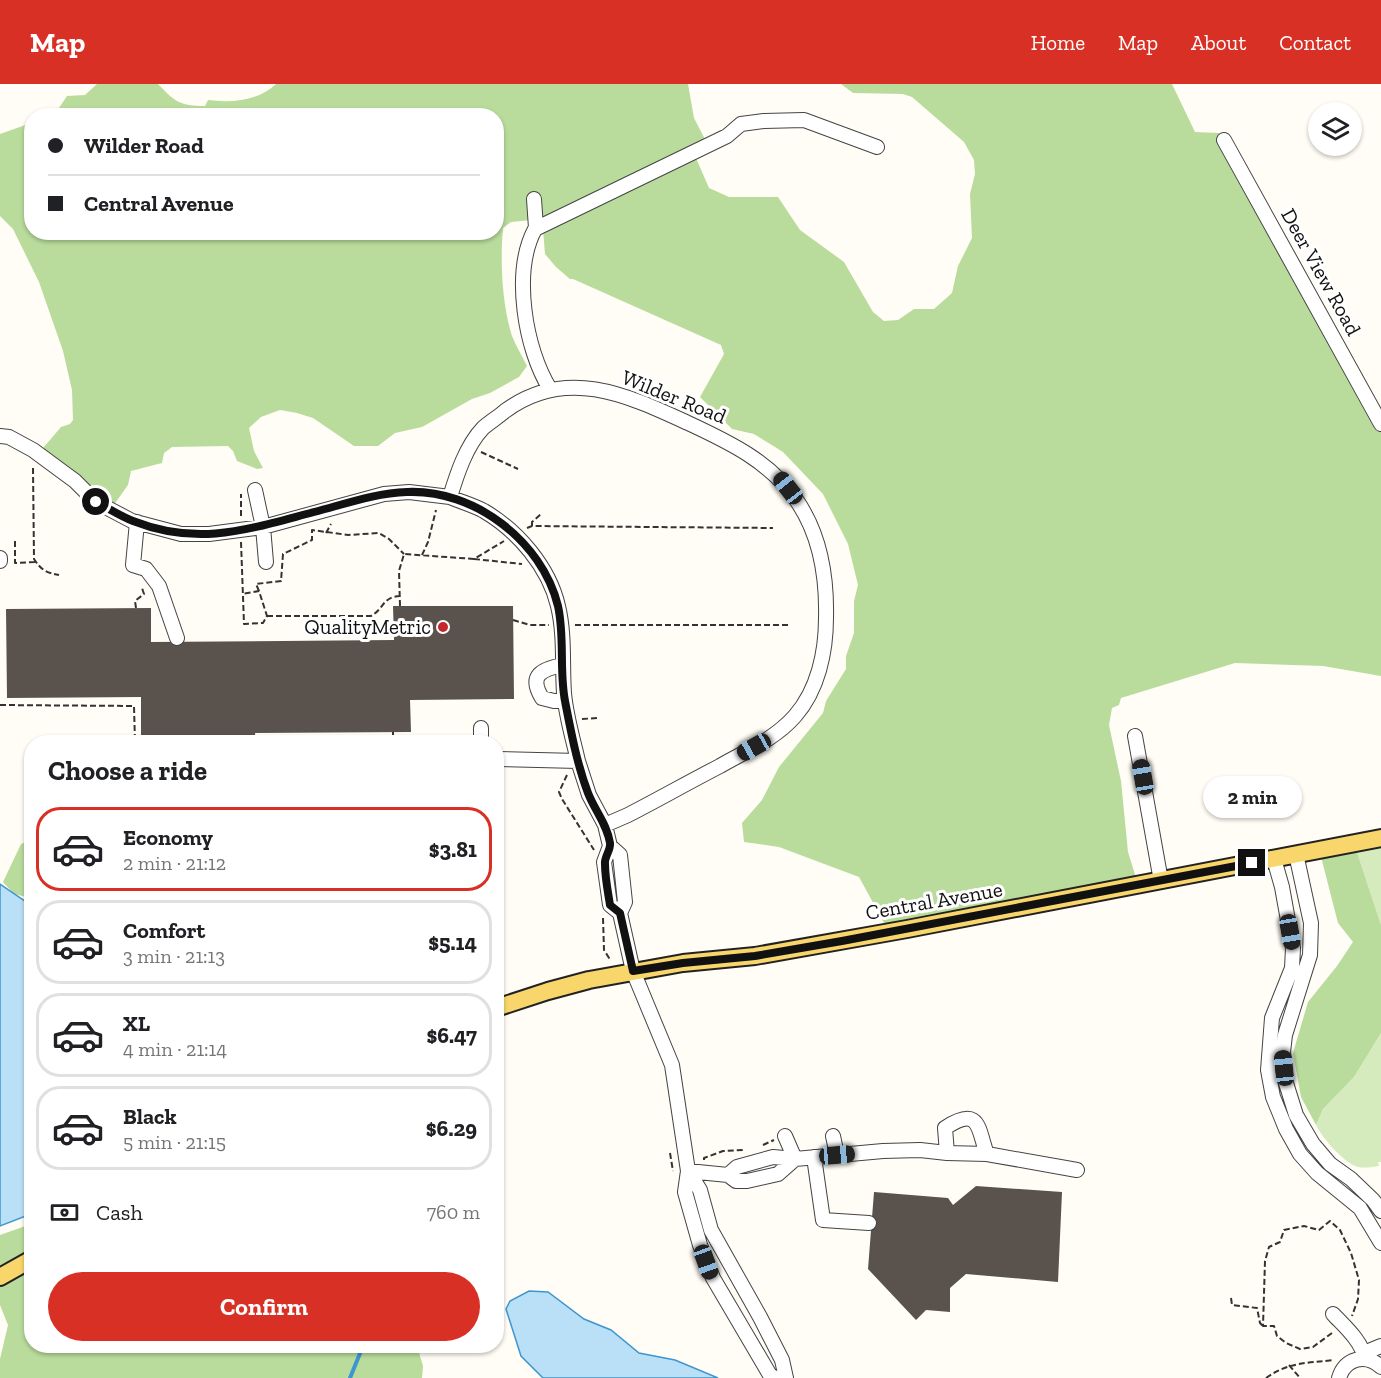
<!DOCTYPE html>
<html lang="en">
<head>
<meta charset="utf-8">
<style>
	body { margin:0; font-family:"Zilla Slab",serif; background:#f6f6f6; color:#202124; height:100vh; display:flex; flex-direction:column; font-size:22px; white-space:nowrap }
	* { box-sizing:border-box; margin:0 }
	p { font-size:20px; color:#757577 }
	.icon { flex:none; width:33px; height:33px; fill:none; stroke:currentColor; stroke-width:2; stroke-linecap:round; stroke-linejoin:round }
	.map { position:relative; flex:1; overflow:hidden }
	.sheet { position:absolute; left:24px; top:651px; width:480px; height:618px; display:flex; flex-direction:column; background:#fff; border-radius:24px; box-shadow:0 2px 4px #0004 }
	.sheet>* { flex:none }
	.guide { position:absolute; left:24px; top:24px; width:480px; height:132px; border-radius:24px; box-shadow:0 2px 4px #0004; display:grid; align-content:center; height:132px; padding:0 24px; background:#fff }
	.tools { position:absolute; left:1308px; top:18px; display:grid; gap:12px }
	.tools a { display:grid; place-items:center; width:54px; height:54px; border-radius:50%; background:#fff; box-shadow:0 2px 4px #0004; font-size:30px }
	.end { position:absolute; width:27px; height:27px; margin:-14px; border:8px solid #111; background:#fff; box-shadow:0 0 0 3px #fff }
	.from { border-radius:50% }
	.bubble { position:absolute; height:42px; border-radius:21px; background:#fff; box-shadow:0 2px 4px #0004; font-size:20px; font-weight:700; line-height:42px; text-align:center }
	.car { position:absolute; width:18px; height:36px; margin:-18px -9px; border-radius:8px; box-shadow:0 0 4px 2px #0007; background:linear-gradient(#222 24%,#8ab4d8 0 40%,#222 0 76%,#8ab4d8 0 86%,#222 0) }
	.guide b { display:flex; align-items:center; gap:21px; height:57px; font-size:22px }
	.guide b+b { border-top:2px solid #e0e0e0 }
	.guide i { width:15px; height:15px; background:#202124 }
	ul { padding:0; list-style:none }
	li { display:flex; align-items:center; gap:18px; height:84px; margin:0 12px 9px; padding:0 12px; border:3px solid #e0e0e0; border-radius:24px }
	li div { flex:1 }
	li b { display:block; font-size:22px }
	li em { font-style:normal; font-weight:700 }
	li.on { border-color:#d93025 }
	li>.icon { width:54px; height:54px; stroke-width:1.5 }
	h2 { padding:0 24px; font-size:27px; line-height:72px }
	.pay { display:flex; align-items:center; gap:15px; height:66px; padding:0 24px; font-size:22px }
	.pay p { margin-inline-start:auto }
	.primary-button { display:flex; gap:12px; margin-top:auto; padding:12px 24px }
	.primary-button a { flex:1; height:69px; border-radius:36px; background:#d93025; color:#fff; font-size:24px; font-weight:700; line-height:69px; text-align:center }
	header { display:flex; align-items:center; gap:36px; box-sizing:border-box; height:84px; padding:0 30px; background:#d93025; color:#fff }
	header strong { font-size:28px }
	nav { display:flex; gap:33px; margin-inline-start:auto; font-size:21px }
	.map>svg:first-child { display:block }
	.green { fill:#d5ebbd }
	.forest { fill:#b9dc9c }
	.water { fill:#b9e0f7; stroke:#3f96cf; stroke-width:1.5 }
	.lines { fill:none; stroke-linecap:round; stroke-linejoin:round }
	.stream { stroke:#3f96cf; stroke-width:4 }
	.building { fill:#5a524d }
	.minor-casing { stroke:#444; stroke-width:16 }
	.major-casing { stroke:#222; stroke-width:20 }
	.path { stroke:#333; stroke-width:2; stroke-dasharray:6 3; stroke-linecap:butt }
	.minor { stroke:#fff; stroke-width:14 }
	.major { stroke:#f9d66b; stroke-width:16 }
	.route { stroke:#111; stroke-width:8 }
	.poi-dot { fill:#c4262e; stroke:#fff; stroke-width:2 }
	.labels { text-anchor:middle; stroke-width:6; stroke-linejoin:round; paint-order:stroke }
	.street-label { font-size:21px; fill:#111; stroke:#fff }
	.poi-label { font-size:21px; fill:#111; stroke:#fff; text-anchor:end }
</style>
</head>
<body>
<header>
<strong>Map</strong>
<nav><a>Home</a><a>Map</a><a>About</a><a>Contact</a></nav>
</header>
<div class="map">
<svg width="1381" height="1294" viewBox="0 0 1381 1294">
	<rect width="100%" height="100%" fill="#fffdf5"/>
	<path class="green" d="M1381,753V857V841L1354,759Z
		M1381,949V1078H1378L1379,1082C1371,1083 1363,1085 1355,1082C1342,1076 1322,1054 1316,1041L1323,1025L1354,993Z"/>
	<path class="forest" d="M97,0H158C175,18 180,22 205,22L208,16C232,19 258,17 276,0H688L694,34L710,65L696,74L709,104L729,113H778L800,146L844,178L873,228L884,237L898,236L914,225H934L952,209L958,182L972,154L970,110L975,90L974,76L964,58L912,13L903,10L853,9L841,0H1172L1195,48L1220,49L1230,63L1381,337V592L1323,582L1235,579L1121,614L1119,621L1112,624L1109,641L1121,697L1128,768L1138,800L888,846L859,793L779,763L744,758L742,739L762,716L779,683L823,629L826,617L846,585V572L854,549V517L858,501L848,460L823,410L783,368L754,350L732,345L700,313L724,270L721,261L573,195H570L556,183L545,170L543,145L532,136L511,138L503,144C500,177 502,221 512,252C516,262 522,272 527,282L519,293L490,309L472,315L422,343L395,349L378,362H354L313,334L297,329L280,326L261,333L249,344L254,367L263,384L257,385L237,377L233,367L228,362L172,363L164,369L162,379L131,387L128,401L113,422L84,414L67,400L38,370L61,343L70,340L73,336L72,306L63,267L39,198L13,145L0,132V50L31,39L32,148H496V32L51,31L55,30L67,12L85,11Z
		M31,756V814L14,810L3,798L21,760Z
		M1354,759L1381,841V949L1354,993L1323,1025L1316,1041L1301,1013L1293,969L1308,918L1337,882L1353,858L1338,839L1319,765Z
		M31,1140L32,1262H417L423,1282L422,1294H0V1275L8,1241L0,1221V1151Z"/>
	<path class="water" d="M0,800L32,822L31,1130L0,1142Z
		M529,1207L548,1208L584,1235L611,1246L639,1269L675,1276L718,1294H543L521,1272L506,1225L510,1217Z"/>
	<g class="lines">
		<path class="stream" d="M350,1294L363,1262"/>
	</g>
	<path class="building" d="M393,522H513L514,615L410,616L411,648L255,649L256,658H141V613L7,614L6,525L151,524V558L394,556Z
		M976,1102L1062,1108L1058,1198L966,1190L950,1204V1228L926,1226L916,1236L868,1185L874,1108L948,1114L953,1121Z"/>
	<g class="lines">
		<defs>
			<path id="minor" d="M1224,56L1381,340
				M534,115L536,144
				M550,305C525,265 512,188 535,145L727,52L741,40L764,37L804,36L877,63
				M0,352L9,353L33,366L75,397L96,418L132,437L181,450H209L263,443L384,410L409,408L450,413C457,390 466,362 483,344C490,338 498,333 505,327C566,282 627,311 688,339C729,358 771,378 797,417C821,452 827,493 826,534C826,568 818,606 795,632C775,655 746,667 720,682C689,698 659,715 628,731L605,741L610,762L604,778L610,821L620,829L633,887L672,981L688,1087L728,1091L736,1097H747L778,1090L795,1075
				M255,406L263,443L266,478
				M450,413C461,418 473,421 484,427C518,447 549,483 558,522C565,551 562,580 564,609C566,632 573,655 578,677
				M137,438L133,481L146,485L159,502L177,554
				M0,474V477
				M563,581C542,585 528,591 542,614L554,617H565
				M481,644V658
				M1135,652L1161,797
				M496,675L578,677L589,711L605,741
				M610,762L620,771L625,818L620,829
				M1296,770L1311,839L1310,871L1285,951L1283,968L1286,999L1296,1031L1313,1060L1330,1080L1351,1095L1373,1116L1381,1127
				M1274,775L1282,803L1293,864L1292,884L1272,934L1268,986L1273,1013L1286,1045L1300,1070L1317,1089L1360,1124L1381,1159
				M785,1052L795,1075
				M833,1052L837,1071
				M947,1069L945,1044C981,1020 978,1047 987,1070
				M814,1073L823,1136L869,1139
				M688,1087L700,1106L711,1146L760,1233L782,1276L786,1294
				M688,1087L685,1108L700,1161L713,1194L770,1291L775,1294
				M728,1091L737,1083L773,1073L795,1075L883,1067L920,1066L947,1069L987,1070L1077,1086
				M1333,1230C1344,1242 1362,1257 1365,1275
				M1364,1269L1381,1262
				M1339,1294C1345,1274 1366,1269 1381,1283"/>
			<path id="major" d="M496,924L548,907L589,896L683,879L755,872L907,845L1381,754
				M0,1193L32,1175"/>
		</defs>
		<use href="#minor" class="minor-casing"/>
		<use href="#major" class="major-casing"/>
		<path class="path" d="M481,368L518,385
			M33,384L34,475C41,486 47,489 59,491
			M241,432V410
			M532,442V438L542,429
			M527,444L532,442L773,444
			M326,449L331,440
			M15,457V479L36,478
			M241,458L244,540L263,539L267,532L259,507L242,510
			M422,471L428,458L436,426
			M474,475L522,480
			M259,507L256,500L281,497L283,470L312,456V446L348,451L379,449L389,455L404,470
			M400,522L399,487L404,470L474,475L504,457
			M136,524L135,517L144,510L142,504
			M267,532H371C384,525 382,513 400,512
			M513,536L530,541H549
			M575,541H791
			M0,621L134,622L135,658
			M582,635L598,634
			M393,648V658
			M567,691L559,708L562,715L594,766
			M603,834L604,866L611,877
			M763,1061L774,1056
			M670,1069L673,1087
			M704,1076V1074L723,1067L743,1066
			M1231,1214L1232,1221L1257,1224L1260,1239L1263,1242
			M1332,1249L1313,1263L1300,1265L1286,1259L1277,1252L1274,1242H1263L1265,1177L1269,1163L1280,1158L1284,1146L1304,1142L1319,1146L1330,1137L1340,1146L1351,1169L1359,1196L1358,1215L1352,1232
			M1289,1281L1300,1294
			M1266,1294C1288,1278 1308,1279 1334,1276"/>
		<use href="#minor" class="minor"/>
		<use href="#major" class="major"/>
	</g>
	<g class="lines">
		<path class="route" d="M96,418C108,424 120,432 133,437C199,463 249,445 314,428C345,420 375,409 407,408C474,405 542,457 558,522C565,554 559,586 565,617C571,648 577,680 588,709C595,727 607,740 610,759C611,766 604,773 605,780C605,794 608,808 610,821L620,829L633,887L683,879L755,872L842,857L1252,779"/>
	</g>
	<circle class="poi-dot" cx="443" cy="543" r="6"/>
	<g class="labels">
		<g class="street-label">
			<text transform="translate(1321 188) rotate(61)" y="7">Deer View Road</text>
			<text transform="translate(674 313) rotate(22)" y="7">Wilder Road</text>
			<text transform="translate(934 817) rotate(-10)" y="7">Central Avenue</text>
		</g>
		<g class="poi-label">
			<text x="431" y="550">QualityMetric</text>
		</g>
	</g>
</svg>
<div class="tools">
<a><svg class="icon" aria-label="layers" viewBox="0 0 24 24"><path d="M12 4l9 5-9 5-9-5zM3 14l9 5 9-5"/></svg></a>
</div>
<i class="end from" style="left:96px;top:418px"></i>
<i class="end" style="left:1252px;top:779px"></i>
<div class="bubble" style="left:1203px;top:692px;width:99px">2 min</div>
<i class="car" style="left:788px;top:404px;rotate:322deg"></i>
<i class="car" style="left:754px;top:663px;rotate:241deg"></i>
<i class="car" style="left:1143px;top:693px;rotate:350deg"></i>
<i class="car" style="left:1290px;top:848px;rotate:170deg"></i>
<i class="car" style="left:1284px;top:984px;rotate:354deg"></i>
<i class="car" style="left:837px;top:1071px;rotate:85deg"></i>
<i class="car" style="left:706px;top:1178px;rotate:160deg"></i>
<div class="guide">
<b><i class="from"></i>Wilder Road</b>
<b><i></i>Central Avenue</b>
</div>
<section class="sheet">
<h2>Choose a ride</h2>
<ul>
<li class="on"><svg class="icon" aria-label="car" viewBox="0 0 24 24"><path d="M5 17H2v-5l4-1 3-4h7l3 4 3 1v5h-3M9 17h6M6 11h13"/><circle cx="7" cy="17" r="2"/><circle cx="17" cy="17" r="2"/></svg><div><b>Economy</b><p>2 min · 21:12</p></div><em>$3.81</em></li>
<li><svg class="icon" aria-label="car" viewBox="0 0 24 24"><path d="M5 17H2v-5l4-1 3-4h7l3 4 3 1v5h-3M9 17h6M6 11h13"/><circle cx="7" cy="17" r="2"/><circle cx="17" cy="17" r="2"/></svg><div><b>Comfort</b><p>3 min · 21:13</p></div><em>$5.14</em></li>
<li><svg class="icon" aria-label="car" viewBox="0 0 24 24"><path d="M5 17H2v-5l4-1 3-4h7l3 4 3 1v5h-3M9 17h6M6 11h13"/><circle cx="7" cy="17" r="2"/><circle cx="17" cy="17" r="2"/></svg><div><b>XL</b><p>4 min · 21:14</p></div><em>$6.47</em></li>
<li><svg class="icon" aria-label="car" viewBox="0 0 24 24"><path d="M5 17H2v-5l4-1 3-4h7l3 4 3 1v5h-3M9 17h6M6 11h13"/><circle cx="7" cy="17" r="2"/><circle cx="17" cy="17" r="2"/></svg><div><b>Black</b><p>5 min · 21:15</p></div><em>$6.29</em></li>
</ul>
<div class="pay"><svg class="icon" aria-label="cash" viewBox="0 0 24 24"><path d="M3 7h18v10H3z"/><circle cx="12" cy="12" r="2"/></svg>Cash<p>760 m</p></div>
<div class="primary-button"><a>Confirm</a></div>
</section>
</div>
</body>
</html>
